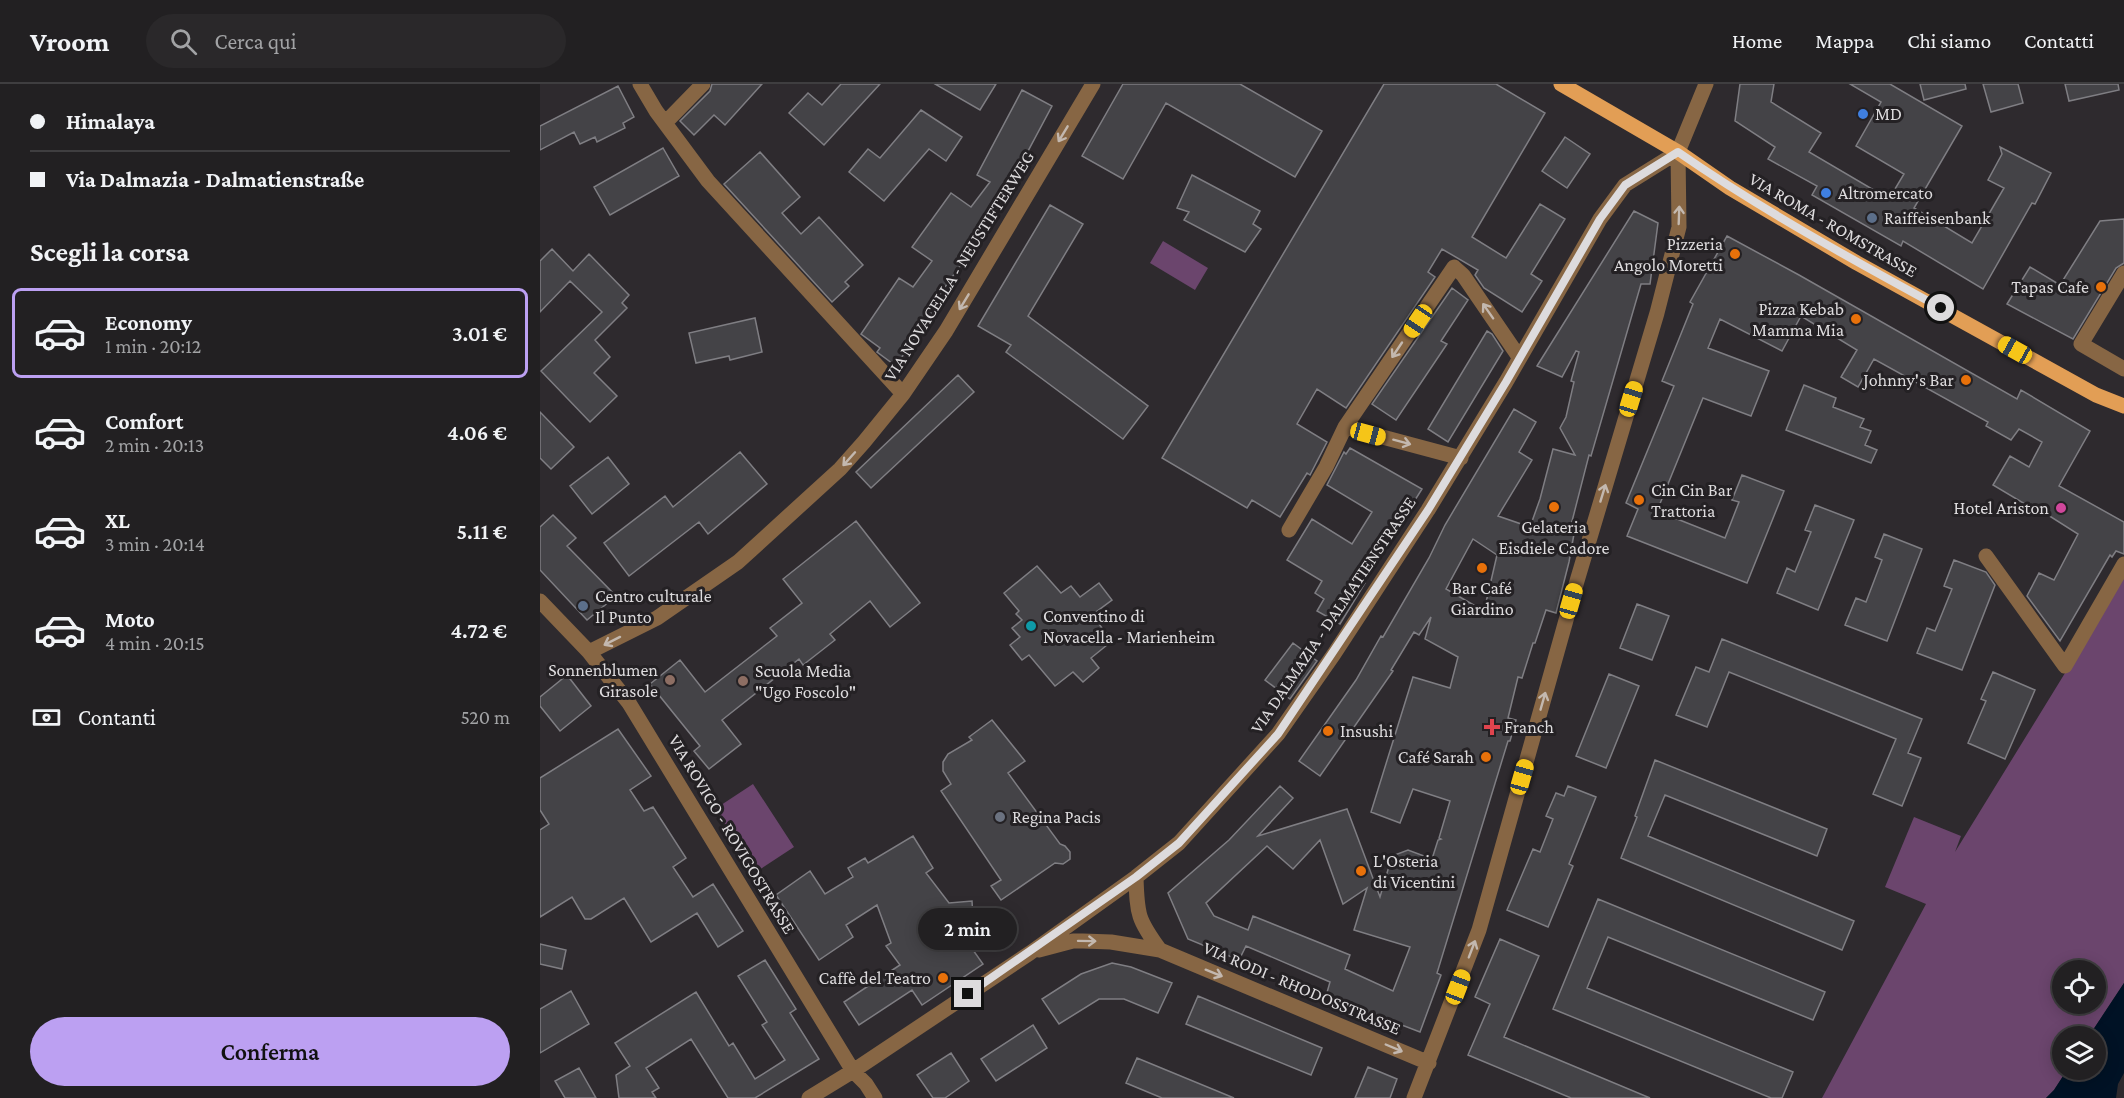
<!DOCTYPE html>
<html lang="it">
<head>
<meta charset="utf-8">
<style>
	body { margin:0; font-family:"Crimson Pro",serif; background:#2a282a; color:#f1f3f6; height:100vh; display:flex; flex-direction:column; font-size:22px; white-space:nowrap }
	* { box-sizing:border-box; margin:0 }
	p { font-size:20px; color:#a2a3a5 }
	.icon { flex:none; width:33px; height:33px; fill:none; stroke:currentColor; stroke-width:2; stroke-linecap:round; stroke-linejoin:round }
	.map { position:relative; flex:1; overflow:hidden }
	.details { display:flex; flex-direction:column; background:#222022; width:540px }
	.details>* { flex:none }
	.hud { display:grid; align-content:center; height:132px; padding:0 30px; background:#222022 }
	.buttons { position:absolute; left:1512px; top:876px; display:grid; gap:12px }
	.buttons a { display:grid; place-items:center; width:54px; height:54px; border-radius:50%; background:#222022; box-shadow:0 3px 15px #0003,0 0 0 2px #3f3e40; font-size:30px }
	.end { position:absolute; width:27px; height:27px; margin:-14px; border:8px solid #dddbdd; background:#111; box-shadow:0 0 0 3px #111 }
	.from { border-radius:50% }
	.bubble { position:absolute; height:42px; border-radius:21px; background:#222022; box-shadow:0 3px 15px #0003,0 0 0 2px #3f3e40; font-size:20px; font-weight:600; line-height:42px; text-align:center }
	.car { position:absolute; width:18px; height:36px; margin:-18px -9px; border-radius:8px; box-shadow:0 0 4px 2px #0007; background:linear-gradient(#f5c518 24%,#345 0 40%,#f5c518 0 76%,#345 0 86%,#f5c518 0) }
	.hud b { display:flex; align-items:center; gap:21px; height:57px; font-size:22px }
	.hud b+b { border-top:2px solid #3f3e40 }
	.hud i { width:15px; height:15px; background:#f1f3f6 }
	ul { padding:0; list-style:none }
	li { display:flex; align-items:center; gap:18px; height:90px; margin:0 12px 9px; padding:0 18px; border:3px solid transparent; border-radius:9px }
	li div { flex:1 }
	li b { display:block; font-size:22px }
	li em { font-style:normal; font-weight:600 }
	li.active { border-color:#bca0f2 }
	li>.icon { width:54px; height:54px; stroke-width:1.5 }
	h2 { padding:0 30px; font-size:27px; line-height:72px }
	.pay { display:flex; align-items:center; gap:15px; height:66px; padding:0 30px; font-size:22px }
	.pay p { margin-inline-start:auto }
	.button { display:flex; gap:12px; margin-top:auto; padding:12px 30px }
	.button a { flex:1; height:69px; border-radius:36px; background:#bca0f2; color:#111; font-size:24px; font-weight:600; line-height:69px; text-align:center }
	header { display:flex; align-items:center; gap:36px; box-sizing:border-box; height:84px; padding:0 30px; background:#222022; border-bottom:2px solid #3f3e40 }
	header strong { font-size:28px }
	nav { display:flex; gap:33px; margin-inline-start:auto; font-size:21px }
	.search { width:420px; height:54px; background:#2a282a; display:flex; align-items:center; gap:15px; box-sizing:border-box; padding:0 21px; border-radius:33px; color:#a2a3a5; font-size:22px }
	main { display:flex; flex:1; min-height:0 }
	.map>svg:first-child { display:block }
	.green { fill:#6b456d; fill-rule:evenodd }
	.water { fill:#001225 }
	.building { fill:#444347; stroke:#7f7e83; stroke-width:1.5; fill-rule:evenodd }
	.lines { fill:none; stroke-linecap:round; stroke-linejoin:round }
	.minor { stroke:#876644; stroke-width:15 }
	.major { stroke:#e29e55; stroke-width:15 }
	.oneway { stroke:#c3b8af }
	.route { stroke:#dddbdd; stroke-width:8 }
	.shop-dot { fill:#3f7fe0; stroke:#242124; stroke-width:2 }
	.service-dot { fill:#5c6f8a; stroke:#242124; stroke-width:2 }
	.food-dot { fill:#e8710a; stroke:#242124; stroke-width:2 }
	.hotel-dot { fill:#d1479c; stroke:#242124; stroke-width:2 }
	.culture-dot { fill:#0f9aa8; stroke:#242124; stroke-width:2 }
	.education-dot { fill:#8d6e63; stroke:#242124; stroke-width:2 }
	.health-dot { fill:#e0444e; stroke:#242124; stroke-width:2 }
	.worship-dot { fill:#6b7280; stroke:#242124; stroke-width:2 }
	.labels { text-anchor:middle; stroke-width:6; stroke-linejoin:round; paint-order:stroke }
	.poi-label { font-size:18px; fill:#dddbdd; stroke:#242124; text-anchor:start }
	.street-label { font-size:18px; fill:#dddbdd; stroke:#242124 }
</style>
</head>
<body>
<header>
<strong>Vroom</strong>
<div class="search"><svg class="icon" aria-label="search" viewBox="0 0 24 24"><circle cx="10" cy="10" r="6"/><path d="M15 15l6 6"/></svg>Cerca qui</div>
<nav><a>Home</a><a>Mappa</a><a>Chi siamo</a><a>Contatti</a></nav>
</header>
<main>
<section class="details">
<div class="hud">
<b><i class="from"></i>Himalaya</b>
<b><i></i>Via Dalmazia - Dalmatienstraße</b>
</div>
<h2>Scegli la corsa</h2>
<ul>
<li class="active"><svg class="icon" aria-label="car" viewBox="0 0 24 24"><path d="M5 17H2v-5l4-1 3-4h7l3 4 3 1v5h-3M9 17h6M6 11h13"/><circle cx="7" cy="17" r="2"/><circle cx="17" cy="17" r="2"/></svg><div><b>Economy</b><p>1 min · 20:12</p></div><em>3.01 €</em></li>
<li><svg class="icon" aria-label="car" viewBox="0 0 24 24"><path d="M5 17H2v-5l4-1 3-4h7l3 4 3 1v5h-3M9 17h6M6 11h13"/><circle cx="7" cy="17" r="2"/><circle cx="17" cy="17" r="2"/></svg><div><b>Comfort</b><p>2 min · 20:13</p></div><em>4.06 €</em></li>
<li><svg class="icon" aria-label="car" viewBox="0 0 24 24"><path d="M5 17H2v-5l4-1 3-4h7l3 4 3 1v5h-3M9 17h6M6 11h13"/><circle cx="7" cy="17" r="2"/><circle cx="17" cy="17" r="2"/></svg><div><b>XL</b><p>3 min · 20:14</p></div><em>5.11 €</em></li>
<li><svg class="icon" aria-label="car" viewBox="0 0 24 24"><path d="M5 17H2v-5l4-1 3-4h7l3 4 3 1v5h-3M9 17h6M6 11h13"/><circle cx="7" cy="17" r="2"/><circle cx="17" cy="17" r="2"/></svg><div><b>Moto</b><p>4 min · 20:15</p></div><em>4.72 €</em></li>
</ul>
<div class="pay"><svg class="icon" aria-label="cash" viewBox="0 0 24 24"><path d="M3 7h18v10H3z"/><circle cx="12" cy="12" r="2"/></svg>Contanti<p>520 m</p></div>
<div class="button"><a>Conferma</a></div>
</section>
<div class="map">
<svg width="1584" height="1014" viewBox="0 0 1584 1014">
	<rect width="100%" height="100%" fill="#2e2a2e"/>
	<path class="green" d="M623,157L668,184L655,206L610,179Z
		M1584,493V899L1549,952H1522V986H1527L1514,1006L1506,1014H1282L1386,820L1345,803L1374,733L1421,752L1415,768ZM1522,886H1556V920H1522Z
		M213,700L254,763L216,788L175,725Z"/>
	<path class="water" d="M1584,899V989L1578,1000L1576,1014H1506L1514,1006L1527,986H1556V952H1549Z"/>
	<path class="building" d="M172,0H222L185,41L174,31L154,51L140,37L170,7Z
		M301,0H340L284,61L249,29L268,9L282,21Z
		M395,0H456L440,26Z
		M583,0H700L782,47L755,93L626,19L583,95L542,72Z
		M844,0H956L1005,29L932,153L966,174L1000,120L1025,135L991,190L1002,197L982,228L944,204L935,191L938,186L902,165L888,188L895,193L806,324L777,305L757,340L787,358L770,391L767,389L740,433L712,416L707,424L622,374Z
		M1200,0H1234L1231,18L1281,49L1269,68L1349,115L1364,90L1316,62L1341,18L1310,0H1350L1422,42L1374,124L1432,159L1464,104L1448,96L1462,70L1460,63L1511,89L1495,120L1492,119L1443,205L1363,157L1361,162L1272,111L1277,102L1228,75L1235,63L1195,37Z
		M1380,0H1425L1426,5L1384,16Z
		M1443,0H1478L1483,19L1451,28Z
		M1525,0H1578L1579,6L1529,17Z
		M78,2L94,33L83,39L85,44L57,58L55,53L40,60L34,48L0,66V42Z
		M482,6L512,22L455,129L457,131L397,214L400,216L356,282L337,268L340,264L321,250L359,194L373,203L392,177L372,163L411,109L431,123L450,98L437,91Z
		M381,26L422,53L406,77L389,65L344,117L309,88L328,65L340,74Z
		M1025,53L1050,70L1027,104L1002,87Z
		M123,64L139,92L70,131L54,103Z
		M220,68L260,113L242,129L261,150L279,133L323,181L305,198L309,202L292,218L184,100Z
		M652,91L720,127L713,140L721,145L705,168L644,136L649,128L637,124Z
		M510,121L543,140L488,232L608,322L583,355L466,268L471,261L438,242Z
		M1094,127L1118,139L1110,200H1101L1051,372L1049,371L1029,449L1034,450L1029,478L1016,529L1006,526L995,559H993L982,594L978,593L968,634L976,636L970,657H968L897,889L901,891L880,948L786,912L790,898L706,862L699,876L648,855L628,809L689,756L740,702L753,714L718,752L807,725L840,813L852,772L868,766L892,775L898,756L901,755L899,754L910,717L873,705L860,739L831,728L873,593L910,604L918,573L885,555L891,533L879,551L874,548L851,586L853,587L780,692L759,677L816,596L841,552L843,553L889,474L905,441L974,325L996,338L979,368L992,376L958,432L990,443L1000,415L1013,365L1035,371L1020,344L1026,333L1034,298L1031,297L1039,268L1036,267L1022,293L997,282ZM933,455L957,471L944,527L906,505ZM780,756L803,820L827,804L814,846L870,863L853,907L805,885L810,871L713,832L708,846L674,832L666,819L727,762L753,785Z
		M1584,135V179L1576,184L1533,255L1467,220L1490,183L1520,201L1560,137Z
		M1187,152L1259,191L1477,315L1481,306L1550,347L1519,402L1584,438V470L1576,467L1572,473L1570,471L1520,557L1487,512L1499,489L1514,496L1538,450L1497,424L1495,426L1453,401L1470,372L1489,383L1502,358L1479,345L1471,356L1446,342L1448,338L1334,275L1318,303L1301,293L1317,266L1261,232L1242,267L1180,235L1168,264L1229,287L1211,332L1163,314L1117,427L1185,454L1199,418L1192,416L1202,391L1244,407L1207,499L1087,452L1098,425L1086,419L1134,302L1122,297L1153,220L1150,218Z
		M12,165L33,187L49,170L89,211L82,219L87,224L55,256L70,273L54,289L77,312L50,338L1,287L62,228L30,197L0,228V177Z
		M912,204L928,216L901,257L907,260L856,336L832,320Z
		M215,234L222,268L190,276L189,272L156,279L149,249Z
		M947,247L952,250L963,267L908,358L888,345Z
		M418,291L434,308L331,404L316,388Z
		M1264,301L1296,314L1293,323L1324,335L1320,343L1331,347L1325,361L1337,366L1331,379L1246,346Z
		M0,328L34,363L11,385L0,374Z
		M810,364L882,405L823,498L825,499L800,540L777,527L784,515L775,509L782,497L747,476L772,435L812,460L832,428L787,401L804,368L806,370Z
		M200,368L227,400L168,450L159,438L89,492L64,459L125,412L133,423Z
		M68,373L89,400L52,430L30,402Z
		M1275,421L1314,436L1278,526L1237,509L1247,484L1255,488L1271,448L1265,446Z
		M13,431L36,454L27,462L76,512L47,536L0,486V443Z
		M316,437L380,519L350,543L330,517L290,550L295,556L263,581L259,575L182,636L201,660L169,685L154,667L160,662L110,600L140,576L165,608L237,552L230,544L262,519L243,495Z
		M1344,450L1382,465L1347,557L1305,541L1316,514L1326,518L1342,476L1335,473Z
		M1414,476L1446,488L1455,501L1422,586L1377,569L1387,544L1395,547L1412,505L1404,502Z
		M497,482L521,509L531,502L540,513L559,499L572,516L552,531L572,557L551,574L559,584L543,598L533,588L515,602L489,571L482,576L470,561L480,553L472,544L482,536L476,530L479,527L464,509Z
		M1097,520L1129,532L1112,576L1080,564Z
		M1182,555L1382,635L1368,669L1381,674L1362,722L1333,710L1356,655L1189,588L1167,643L1136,631L1156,583L1169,588Z
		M753,559L777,577L750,615L725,596Z
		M1453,588L1495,606L1465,675L1428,659L1446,617L1441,615Z
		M1069,590L1099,602L1066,684L1036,672Z
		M27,591L51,622L20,647L0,622V613Z
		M452,636L485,677L468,689L520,760L525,762L530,768V775L523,780L515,779L461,816L451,802L461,796L401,707L411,700L403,687V678L408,670L432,656L429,653Z
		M78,645L111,692L90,706L104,727L113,723L146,774L133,783L153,813L173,800L203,847L178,863L157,829L111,858L84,814L51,835H45L32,813L0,833V746L9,740L0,726V694Z
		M1115,676L1287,745L1277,772L1125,711L1108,752L1314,837L1302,866L1081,774L1097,733L1095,732Z
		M1028,702L1056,713L1029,780L1033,782L1008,843L967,826L993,765L1000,768L1013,735L1006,732L1016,709L1024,712Z
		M373,752L393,784L386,789L409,819L432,817L433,833L432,849L436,853L437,861L433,866L443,880L382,921L372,906L319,941L304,918L360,881L346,862L351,859L337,821L306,841L313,853L279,876L236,811L270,787L285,810L313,793L308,784L325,774L328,779Z
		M1058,815L1285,908L1273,936L1068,853L1047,904L1253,988L1242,1014H1231L1013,925Z
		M960,855L999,872L964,953L1110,1014H1031L928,971L950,920L935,913Z
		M0,860L26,866L22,885L0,880Z
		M225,876L256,925L250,929L279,975L215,1014H188L151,955L106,984L119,1004L112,1008L116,1014H79L76,991L90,982L75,959L156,908L189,962L193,959L215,995L245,976L222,941L227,938L198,892Z
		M572,879L591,883L632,899L618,929L584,915H559L519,940L502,915L541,890Z
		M31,907L49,940L0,969V925Z
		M658,912L782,964L771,991L646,940Z
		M493,941L507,964L456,997L441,975Z
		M411,969L429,997L405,1014H393L377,991Z
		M597,974L694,1014H622L586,999Z
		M828,983L857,995L850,1014H815Z
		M39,984L56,1014H25L15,997Z"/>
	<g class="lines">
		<path class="minor" d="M100,0L116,27L168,97L363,310
			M125,39L163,0
			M1584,189L1541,260L1584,285
			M805,343L921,374
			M749,446L786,383L805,343L914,183L923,191L979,273
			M1446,472L1525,582L1584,480
			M0,517L49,568L89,619L313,987L326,1000L335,1014
			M49,568L117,534L198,478L300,385L324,358L363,310L406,247L553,0
			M596,793C597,831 598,836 620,866
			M499,866L533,857H543L571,858L620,866L889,979
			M269,1014L313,987L490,869L596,793L639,759L738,650L794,570L888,426L966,298L1060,135L1085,101L1138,68
			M874,1014L939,846L1037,497L1117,229L1139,143L1138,68L1166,0"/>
		<path class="major" d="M1021,0L1138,68L1190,104L1317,179L1556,311L1584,322"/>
	</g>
	<defs><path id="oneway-shaft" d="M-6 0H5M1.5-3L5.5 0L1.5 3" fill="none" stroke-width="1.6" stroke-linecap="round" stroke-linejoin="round" transform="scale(1.5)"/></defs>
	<g class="oneway">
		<use href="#oneway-shaft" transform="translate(523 50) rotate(121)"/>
		<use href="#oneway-shaft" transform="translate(1139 131) rotate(-88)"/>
		<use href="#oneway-shaft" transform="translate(424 218) rotate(121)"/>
		<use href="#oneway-shaft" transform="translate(948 227) rotate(-125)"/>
		<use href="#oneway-shaft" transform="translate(857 266) rotate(124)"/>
		<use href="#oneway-shaft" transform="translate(862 358) rotate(15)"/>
		<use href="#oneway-shaft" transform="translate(309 375) rotate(132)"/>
		<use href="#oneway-shaft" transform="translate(1063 409) rotate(-73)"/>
		<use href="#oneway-shaft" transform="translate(72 557) rotate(153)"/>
		<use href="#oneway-shaft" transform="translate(1003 617) rotate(-74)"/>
		<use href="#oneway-shaft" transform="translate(547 857) rotate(1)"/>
		<use href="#oneway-shaft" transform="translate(932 865) rotate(-69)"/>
		<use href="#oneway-shaft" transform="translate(674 889) rotate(22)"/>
		<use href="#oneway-shaft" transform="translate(854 964) rotate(23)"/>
	</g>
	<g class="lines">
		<path class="route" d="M428,910L596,793L639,759L738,650L888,426L966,298L1060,135L1085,101L1138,68C1222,126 1311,175 1401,224"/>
	</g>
	<g class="shop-dot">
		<circle cx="1323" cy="30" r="6"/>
		<circle cx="1286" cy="109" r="6"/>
	</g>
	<g class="service-dot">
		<circle cx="1332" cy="134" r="6"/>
		<circle cx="43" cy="522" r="6"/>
	</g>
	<g class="food-dot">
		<circle cx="1195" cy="170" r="6"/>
		<circle cx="1561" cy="203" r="6"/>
		<circle cx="1316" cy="235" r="6"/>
		<circle cx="1426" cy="296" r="6"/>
		<circle cx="1099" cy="416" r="6"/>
		<circle cx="1014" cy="423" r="6"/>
		<circle cx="942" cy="484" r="6"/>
		<circle cx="788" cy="647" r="6"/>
		<circle cx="946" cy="673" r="6"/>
		<circle cx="821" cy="787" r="6"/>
		<circle cx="403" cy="894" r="6"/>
	</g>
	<circle class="hotel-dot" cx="1521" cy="424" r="6"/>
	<circle class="culture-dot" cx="491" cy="542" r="6"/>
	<g class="education-dot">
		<circle cx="130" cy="596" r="6"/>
		<circle cx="203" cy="597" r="6"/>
	</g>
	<path class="health-dot" d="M949 634h6v6h6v6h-6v6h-6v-6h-6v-6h6z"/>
	<circle class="worship-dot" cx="460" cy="733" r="6"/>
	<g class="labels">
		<g class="poi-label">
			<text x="1335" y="36">MD</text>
			<text x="1298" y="115">Altromercato</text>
			<text x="1344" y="140">Raiffeisenbank</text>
			<text x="1183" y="166" text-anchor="end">Pizzeria<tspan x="1183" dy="21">Angolo Moretti</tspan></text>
			<text x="1549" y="209" text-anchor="end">Tapas Cafe</text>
			<text x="1304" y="231" text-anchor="end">Pizza Kebab<tspan x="1304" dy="21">Mamma Mia</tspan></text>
			<text x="1414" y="302" text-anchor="end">Johnny's Bar</text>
			<text x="1111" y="412">Cin Cin Bar<tspan x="1111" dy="21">Trattoria</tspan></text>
			<text x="1509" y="430" text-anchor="end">Hotel Ariston</text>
			<text x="1014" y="449" text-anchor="middle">Gelateria<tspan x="1014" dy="21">Eisdiele Cadore</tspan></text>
			<text x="942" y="510" text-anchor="middle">Bar Café<tspan x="942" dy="21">Giardino</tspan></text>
			<text x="55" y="518">Centro culturale<tspan x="55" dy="21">Il Punto</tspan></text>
			<text x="503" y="538">Conventino di<tspan x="503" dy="21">Novacella - Marienheim</tspan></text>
			<text x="118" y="592" text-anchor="end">Sonnenblumen<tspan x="118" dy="21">Girasole</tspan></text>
			<text x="215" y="593">Scuola Media<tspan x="215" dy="21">"Ugo Foscolo"</tspan></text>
			<text x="964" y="649">Franch</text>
			<text x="800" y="653">Insushi</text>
			<text x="934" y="679" text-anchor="end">Café Sarah</text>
			<text x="472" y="739">Regina Pacis</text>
			<text x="833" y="783">L'Osteria<tspan x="833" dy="21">di Vicentini</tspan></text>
			<text x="391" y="900" text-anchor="end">Caffè del Teatro</text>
		</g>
		<g class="street-label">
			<text transform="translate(1293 141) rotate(30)" y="6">VIA ROMA - ROMSTRASSE</text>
			<text transform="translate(419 182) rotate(-58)" y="6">VIA NOVACELLA - NEUSTIFTERWEG</text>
			<text transform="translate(793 531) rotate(-56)" y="6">VIA DALMAZIA - DALMATIENSTRASSE</text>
			<text transform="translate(192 750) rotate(59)" y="6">VIA ROVIGO - ROVIGOSTRASSE</text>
			<text transform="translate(762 904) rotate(23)" y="6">VIA RODI - RHODOSSTRASSE</text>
		</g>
	</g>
</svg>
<div class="buttons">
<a><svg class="icon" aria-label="locate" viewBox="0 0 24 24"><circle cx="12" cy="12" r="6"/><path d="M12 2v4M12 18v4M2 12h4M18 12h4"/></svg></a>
<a><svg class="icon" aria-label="layers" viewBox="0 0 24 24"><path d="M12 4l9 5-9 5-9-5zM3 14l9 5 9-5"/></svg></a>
</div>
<i class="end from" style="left:1401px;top:224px"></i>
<i class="end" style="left:428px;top:910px"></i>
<div class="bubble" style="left:378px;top:824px;width:99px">2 min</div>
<i class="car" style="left:878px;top:237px;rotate:214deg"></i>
<i class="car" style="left:1475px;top:266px;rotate:299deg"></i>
<i class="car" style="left:1091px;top:315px;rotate:17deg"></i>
<i class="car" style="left:828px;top:350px;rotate:105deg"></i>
<i class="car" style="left:1031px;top:517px;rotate:16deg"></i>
<i class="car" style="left:982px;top:693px;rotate:16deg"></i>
<i class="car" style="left:918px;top:903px;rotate:21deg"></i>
</div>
</main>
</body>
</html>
